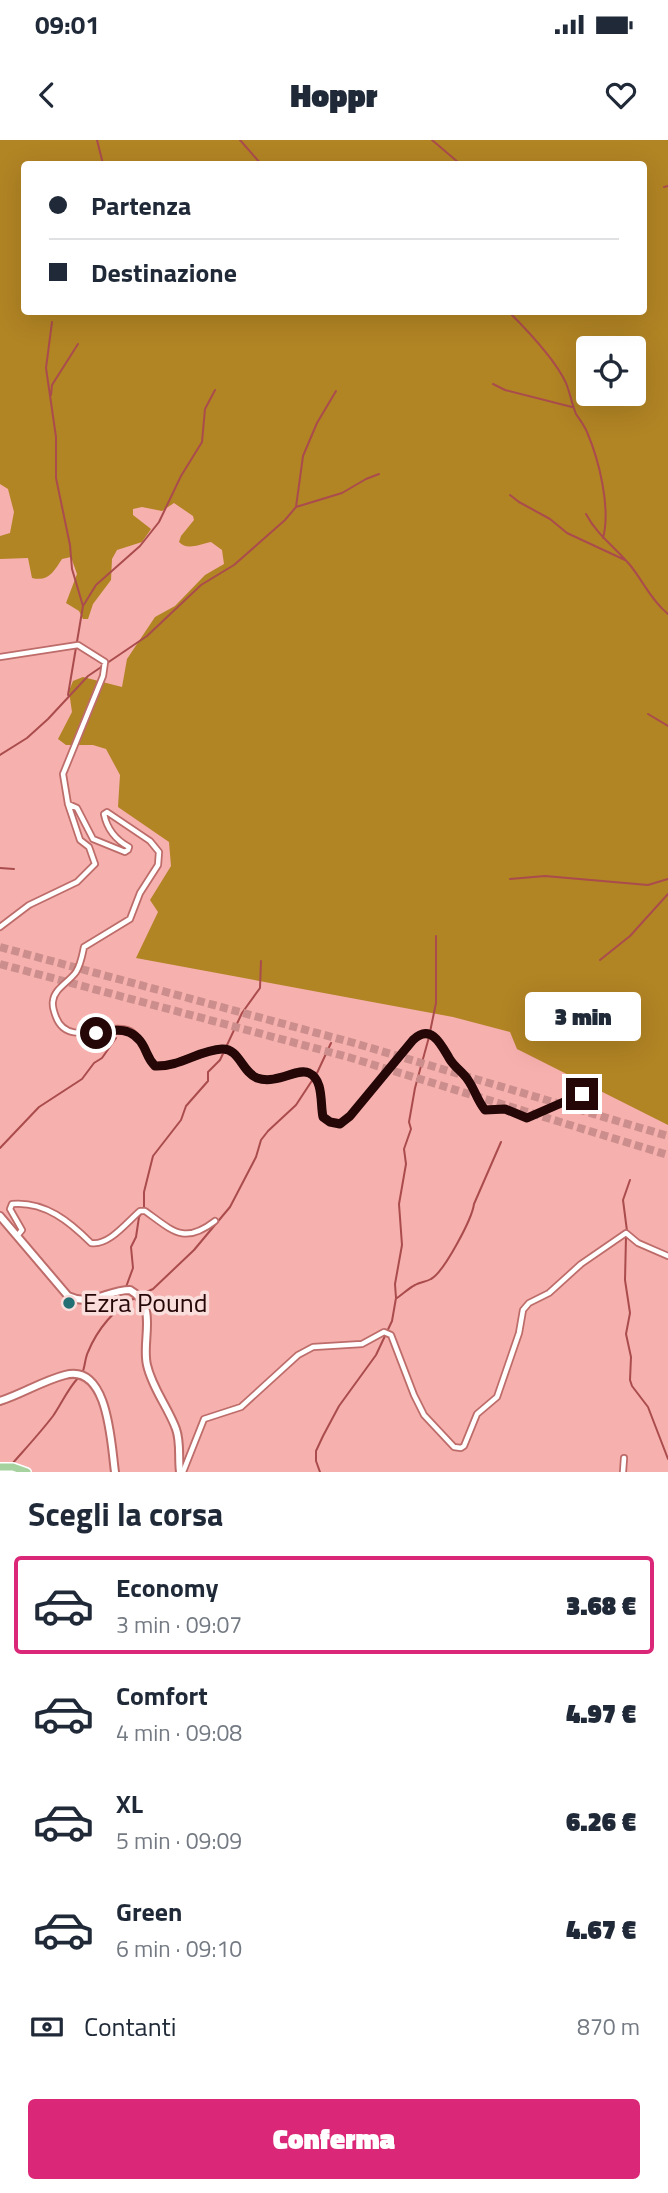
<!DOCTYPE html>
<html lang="it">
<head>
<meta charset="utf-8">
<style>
	body { margin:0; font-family:"Titillium Web",sans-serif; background:#f2f2f3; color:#1f2937; height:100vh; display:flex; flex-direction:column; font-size:26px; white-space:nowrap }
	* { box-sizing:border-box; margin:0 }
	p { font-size:23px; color:#747a83 }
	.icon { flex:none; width:38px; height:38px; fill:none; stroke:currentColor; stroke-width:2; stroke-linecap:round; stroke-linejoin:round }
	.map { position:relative; height:1332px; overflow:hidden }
	.details { display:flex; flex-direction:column; background:#fff; flex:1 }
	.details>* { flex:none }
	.top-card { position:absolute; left:21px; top:21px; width:626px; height:154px; border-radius:7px; box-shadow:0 7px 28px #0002; display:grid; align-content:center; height:154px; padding:0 28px; background:#fff }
	.fabs { position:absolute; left:576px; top:196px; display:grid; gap:14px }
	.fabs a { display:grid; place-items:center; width:70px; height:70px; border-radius:7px; background:#fff; box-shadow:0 7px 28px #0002; font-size:35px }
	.end { position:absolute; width:32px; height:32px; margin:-16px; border:9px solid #260708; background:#fff; box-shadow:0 0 0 4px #fff }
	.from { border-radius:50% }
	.bubble { position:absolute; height:49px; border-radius:7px; background:#fff; box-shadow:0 7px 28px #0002; font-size:23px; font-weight:800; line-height:49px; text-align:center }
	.top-card b { display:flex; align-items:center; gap:24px; height:66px; font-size:26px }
	.top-card b+b { border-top:2px solid #e0e1e3 }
	.top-card i { width:18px; height:18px; background:#1f2937 }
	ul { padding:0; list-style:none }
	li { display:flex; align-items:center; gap:21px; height:98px; margin:0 14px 10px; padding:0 14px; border:4px solid transparent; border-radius:7px }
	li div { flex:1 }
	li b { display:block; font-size:26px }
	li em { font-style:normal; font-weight:800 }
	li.on { border-color:#db2777 }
	li>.icon { width:63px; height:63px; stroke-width:1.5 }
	h2 { padding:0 28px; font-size:32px; line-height:84px }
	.pay { display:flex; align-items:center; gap:18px; height:77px; padding:0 28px; font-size:26px }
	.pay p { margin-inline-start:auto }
	.primary-button { display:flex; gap:14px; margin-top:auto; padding:14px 28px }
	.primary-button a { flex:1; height:80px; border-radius:7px; background:#db2777; color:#fff; font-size:28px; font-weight:800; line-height:80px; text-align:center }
	.status { display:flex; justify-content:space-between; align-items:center; height:49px; padding:0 35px; background:#fff; direction:ltr }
	.status svg { height:19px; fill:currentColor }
	header { display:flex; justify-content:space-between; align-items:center; height:91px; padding:0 28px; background:#fff; font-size:32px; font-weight:800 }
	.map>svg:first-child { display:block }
	.forest { fill:#b18424; fill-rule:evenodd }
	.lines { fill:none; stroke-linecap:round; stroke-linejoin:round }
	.stream { stroke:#aa4c4d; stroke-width:2 }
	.highway-tunnel { stroke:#cc8e8c; stroke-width:8; stroke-dasharray:8 4; stroke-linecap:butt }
	.street-casing { stroke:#bd6c6a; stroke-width:8 }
	.secondary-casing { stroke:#bd6c6a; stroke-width:10 }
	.primary-casing { stroke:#fff; stroke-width:10 }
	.street { stroke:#fff; stroke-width:4.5 }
	.secondary { stroke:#fff; stroke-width:6 }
	.primary { stroke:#a6d2a0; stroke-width:7 }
	.route { stroke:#260708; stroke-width:9 }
	.poi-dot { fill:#236f74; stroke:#fadedc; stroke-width:2.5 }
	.labels { text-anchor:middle; stroke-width:7; stroke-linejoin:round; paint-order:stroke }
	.poi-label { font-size:26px; fill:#260708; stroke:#fadedc; text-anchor:start }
</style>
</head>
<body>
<div class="status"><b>09:01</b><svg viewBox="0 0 49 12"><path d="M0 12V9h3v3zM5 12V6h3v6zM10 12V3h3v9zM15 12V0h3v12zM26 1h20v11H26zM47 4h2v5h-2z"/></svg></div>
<header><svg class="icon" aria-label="back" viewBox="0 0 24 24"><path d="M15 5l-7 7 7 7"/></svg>Hoppr<svg class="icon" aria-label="heart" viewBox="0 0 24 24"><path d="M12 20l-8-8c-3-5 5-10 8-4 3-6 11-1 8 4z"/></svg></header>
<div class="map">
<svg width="668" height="1332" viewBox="0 0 668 1332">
	<rect width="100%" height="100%" fill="#f6b0ad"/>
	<path class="forest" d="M0,0H668V985L517,909L510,892L453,877L136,818L158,772L150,760L171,726L169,702L118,667L120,635L106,609L93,605H66L58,599L72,572L69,551L73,541L83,537L122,547L127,519L155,477L175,466L205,435L224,424L222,410L211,402C200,404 187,411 179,402L181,396L194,380L193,376L174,363L162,371L142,367L133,369V375L151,389L142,402L117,410L112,419L111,440L93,464L88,479H83L79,471L66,463L77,434L71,417L62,419C54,431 49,442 32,438L28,418L0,419V396L10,393L14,372L8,349L0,344ZM24,24H644V172H24ZM588,208H634V254H588Z"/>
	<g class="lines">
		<path class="stream" d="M97,0L103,24
			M240,0L261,24
			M432,0L459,23
			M664,47L668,46
			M509,172C528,191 555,219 566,243C570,253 572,264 576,274C580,280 584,285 587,292C599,320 611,368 603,398
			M52,182L46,228L56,297V338L70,405L72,429L83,466
			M493,244L505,250L572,267
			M51,255L52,245L78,204
			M510,355L519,362L550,379L567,393L625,420
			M296,367L342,353L366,339L379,334
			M586,374C597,395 615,407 630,425C643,441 651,460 668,474
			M68,555L83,466L96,445L140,406L159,382L181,336L202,302L205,269L215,250
			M648,574L668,586
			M0,615L27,598L48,579L88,536L147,496L201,445L234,425L285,380L296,367L303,316L317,283L336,251
			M0,728L14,729
			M510,739L545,736L648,745L668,739
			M600,820L630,796L668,754
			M430,892L436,863V796
			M0,1008L39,967L82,939L94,923L102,918L116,898
			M144,1068V1052L153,1016L181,980L186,966L208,941V932L220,920L242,873L260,848L261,821
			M627,1091L623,1060L630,1040
			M626,1097L625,1140L630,1173L626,1194L631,1217L630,1240L632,1246L648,1267L668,1319
			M126,1147L133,1128L131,1107L136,1097L139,1077L142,1073
			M142,1154L153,1149L194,1110L230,1067L256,1017L261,1000L268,991L296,965L317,933L331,903
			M397,1158C403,1154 409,1148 415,1145C420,1142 426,1142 431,1139C444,1132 472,1079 474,1064L501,1002
			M82,1234C85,1227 85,1218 88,1212C97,1190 115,1167 137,1157
			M12,1324C26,1308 40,1293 53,1276C62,1263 67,1250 78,1238
			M320,1332L316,1321V1311L323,1296L339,1266L376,1215L392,1181L396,1158L395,1144L402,1105L399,1064L406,1024L404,1009L411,989L409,982L415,948L429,897"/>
		<path class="highway-tunnel" d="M0,807L354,903L668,996
			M0,824L348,917L668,1015"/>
		<defs>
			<path id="street" d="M0,517L78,505L105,522L103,536L63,634L68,664L80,700L89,707L95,724L77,742L29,765L0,787
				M68,664L77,668L93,699L125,712L128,710L129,707C116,700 107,689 104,674L107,672L150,701L159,712L158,725L140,753L130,779L84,807C82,816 81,824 76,832C69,842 54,849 53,861C52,866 54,872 56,877C68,909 110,881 130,891C143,899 145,916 155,926C180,927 199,910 222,909C239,908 242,932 257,938C277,945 298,927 309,933C324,940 320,964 323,977L330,982L340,983L350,977L413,900C431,883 441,904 449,918C454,927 463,932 468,940C475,951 477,960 485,970L505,969L527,978L582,954
				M17,1096L22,1090L10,1069L12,1064C45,1061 70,1082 91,1103C109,1106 127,1082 140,1071H145C173,1091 184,1105 215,1081
				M183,1332L204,1279L241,1267L298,1215L313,1207L362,1204L384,1192L391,1195L414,1255L424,1275L454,1307L461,1308L464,1306L477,1274L497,1257L519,1193L523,1170L529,1163L549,1153L581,1124L626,1093L638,1103L668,1116
				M623,1332L624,1318"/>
			<path id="secondary" d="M0,1076L68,1156C91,1167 107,1150 130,1150C159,1166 141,1200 147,1225C152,1248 168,1267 176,1289C181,1303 178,1318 180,1332
				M0,1261C22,1254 42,1241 65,1235C109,1223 111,1305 115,1332"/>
			<path id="primary" d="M0,1327H13L27,1332"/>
		</defs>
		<use href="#street" class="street-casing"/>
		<use href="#secondary" class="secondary-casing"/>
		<use href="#primary" class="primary-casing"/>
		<use href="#street" class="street"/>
		<use href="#secondary" class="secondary"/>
		<use href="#primary" class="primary"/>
	</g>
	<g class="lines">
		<path class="route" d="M96,893C115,889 133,886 144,907C148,915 148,919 155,926C180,927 199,910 222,909C239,908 242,932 257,938C277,945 298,927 309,933C324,940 320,964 323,977L330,982L340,984L350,976L413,900C431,883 441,904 449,918C454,927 463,932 468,940C475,950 477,960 485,970L505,969L527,978L582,954"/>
	</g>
	<circle class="poi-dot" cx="69" cy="1163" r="7"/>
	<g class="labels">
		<g class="poi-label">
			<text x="83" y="1172">Ezra Pound</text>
		</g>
	</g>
</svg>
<div class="fabs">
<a><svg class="icon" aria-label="locate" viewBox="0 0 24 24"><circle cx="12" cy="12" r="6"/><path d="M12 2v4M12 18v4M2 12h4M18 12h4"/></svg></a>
</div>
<i class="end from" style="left:96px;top:893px"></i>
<i class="end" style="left:582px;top:954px"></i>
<div class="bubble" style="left:525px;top:852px;width:116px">3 min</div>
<div class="top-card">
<b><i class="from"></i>Partenza</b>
<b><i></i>Destinazione</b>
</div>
</div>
<section class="details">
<h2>Scegli la corsa</h2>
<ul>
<li class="on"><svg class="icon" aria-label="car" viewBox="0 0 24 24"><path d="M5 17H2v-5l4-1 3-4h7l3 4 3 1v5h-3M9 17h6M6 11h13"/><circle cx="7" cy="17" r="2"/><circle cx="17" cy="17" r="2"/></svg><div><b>Economy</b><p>3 min · 09:07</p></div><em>3.68 €</em></li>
<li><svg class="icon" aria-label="car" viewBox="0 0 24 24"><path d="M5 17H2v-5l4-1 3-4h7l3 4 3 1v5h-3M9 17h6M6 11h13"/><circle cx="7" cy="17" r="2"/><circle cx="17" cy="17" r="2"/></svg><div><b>Comfort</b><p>4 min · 09:08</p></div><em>4.97 €</em></li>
<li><svg class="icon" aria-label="car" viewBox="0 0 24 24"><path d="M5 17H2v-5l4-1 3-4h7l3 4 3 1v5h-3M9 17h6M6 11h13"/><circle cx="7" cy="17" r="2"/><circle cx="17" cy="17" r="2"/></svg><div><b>XL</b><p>5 min · 09:09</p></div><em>6.26 €</em></li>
<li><svg class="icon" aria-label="car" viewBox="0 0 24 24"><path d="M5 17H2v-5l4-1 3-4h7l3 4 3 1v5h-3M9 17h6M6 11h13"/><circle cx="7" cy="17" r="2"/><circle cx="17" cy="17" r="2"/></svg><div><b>Green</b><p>6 min · 09:10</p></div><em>4.67 €</em></li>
</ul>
<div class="pay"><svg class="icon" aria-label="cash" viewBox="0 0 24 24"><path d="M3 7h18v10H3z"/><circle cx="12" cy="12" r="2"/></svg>Contanti<p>870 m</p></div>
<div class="primary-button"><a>Conferma</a></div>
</section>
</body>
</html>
